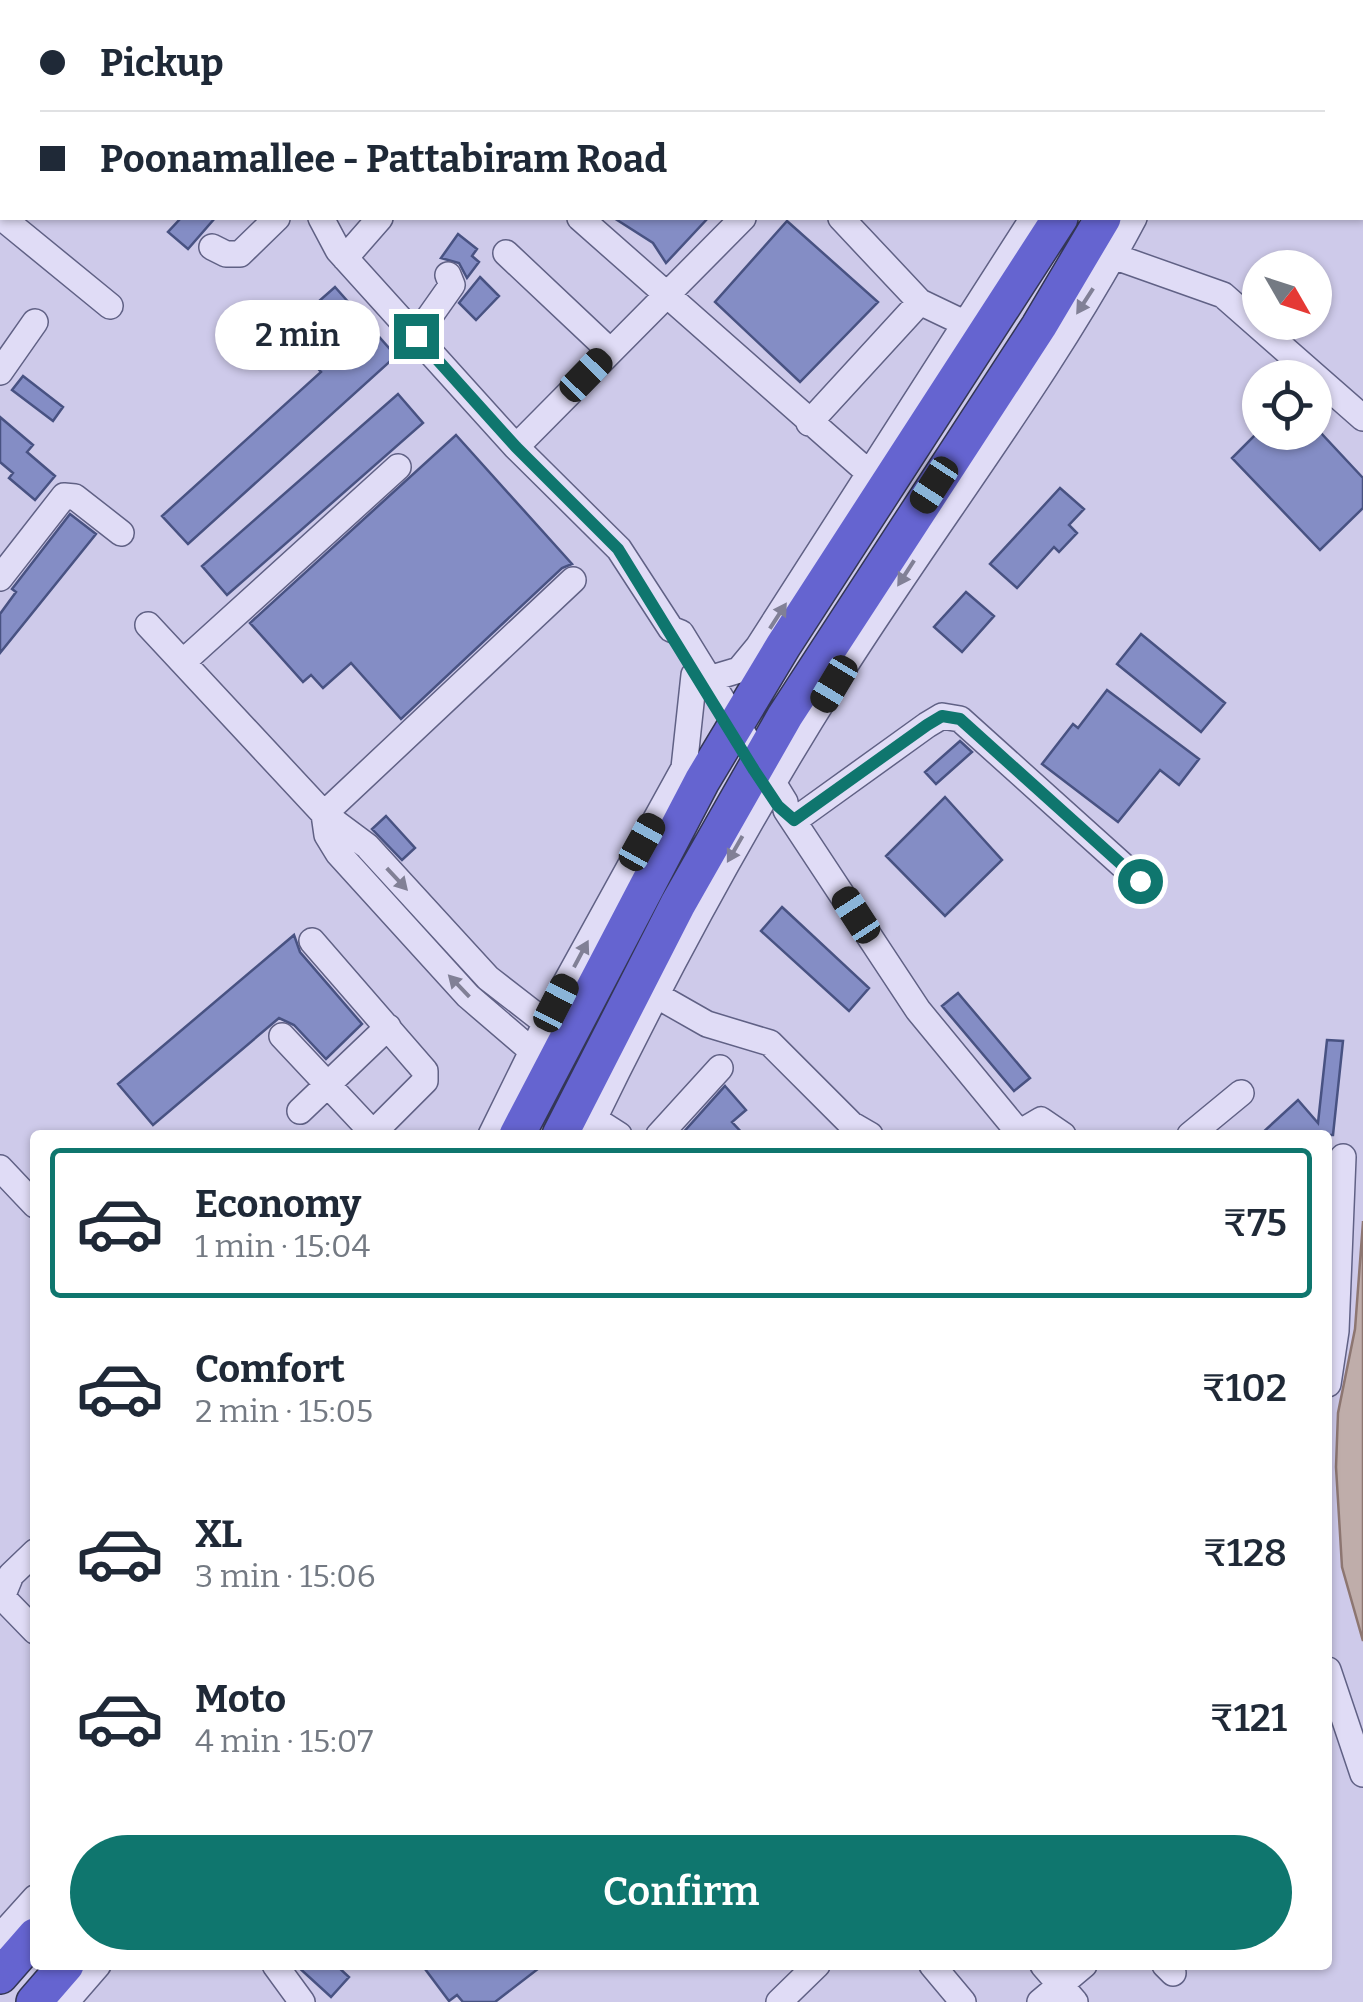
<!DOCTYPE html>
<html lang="en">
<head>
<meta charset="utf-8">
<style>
	body { margin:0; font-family:Bitter,serif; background:#f2f2f3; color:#1f2937; height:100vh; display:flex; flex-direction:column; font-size:38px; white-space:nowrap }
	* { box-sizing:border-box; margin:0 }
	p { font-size:32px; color:#747a83 }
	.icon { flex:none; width:55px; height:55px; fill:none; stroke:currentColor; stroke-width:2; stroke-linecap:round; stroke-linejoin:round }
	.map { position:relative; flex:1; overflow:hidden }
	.drawer { position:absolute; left:30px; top:1130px; width:1302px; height:840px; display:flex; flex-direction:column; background:#fff; border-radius:10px; box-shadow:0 2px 8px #0004 }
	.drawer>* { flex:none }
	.hud { position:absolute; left:0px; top:0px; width:1365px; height:220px; box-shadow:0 2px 8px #0004; display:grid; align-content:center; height:220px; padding:0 40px; background:#fff }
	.needle { width:65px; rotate:129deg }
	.controls { position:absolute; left:1242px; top:250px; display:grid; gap:20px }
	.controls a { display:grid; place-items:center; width:90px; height:90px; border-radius:50%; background:#fff; box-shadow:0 2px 8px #0004; font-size:50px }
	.end { position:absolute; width:45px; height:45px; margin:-22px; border:12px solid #0f766e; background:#fff; box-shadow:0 0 0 5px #fff }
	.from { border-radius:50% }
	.bubble { position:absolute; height:70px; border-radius:35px; background:#fff; box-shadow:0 2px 8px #0004; font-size:32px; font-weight:600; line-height:70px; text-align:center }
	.car { position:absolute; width:30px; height:60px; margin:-30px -15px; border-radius:12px; box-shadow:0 0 8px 2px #0007; background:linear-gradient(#222 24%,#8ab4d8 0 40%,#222 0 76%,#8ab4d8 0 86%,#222 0) }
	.hud b { display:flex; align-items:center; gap:35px; height:95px; font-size:38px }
	.hud b+b { border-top:2px solid #e0e1e3 }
	.hud i { width:25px; height:25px; background:#1f2937 }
	ul { padding:18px 0 0; list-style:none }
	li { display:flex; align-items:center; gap:30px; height:150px; margin:0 20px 15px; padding:0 20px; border:5px solid transparent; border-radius:10px }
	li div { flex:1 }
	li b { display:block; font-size:38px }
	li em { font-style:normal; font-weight:600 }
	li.selected { border-color:#0f766e }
	li>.icon { width:90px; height:90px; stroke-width:1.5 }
	.button { display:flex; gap:20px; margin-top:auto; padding:20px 40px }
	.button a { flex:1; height:115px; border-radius:60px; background:#0f766e; color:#fff; font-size:40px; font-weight:600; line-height:115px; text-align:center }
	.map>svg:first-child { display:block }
	.water { fill:#bfadaa; stroke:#8d7671; stroke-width:2.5 }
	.building { fill:#848dc5; stroke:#485282; stroke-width:2.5 }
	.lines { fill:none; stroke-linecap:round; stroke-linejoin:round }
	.minor-casing { stroke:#606185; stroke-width:28 }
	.highway-casing { stroke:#333654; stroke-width:38 }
	.minor { stroke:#e0dcf6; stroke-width:25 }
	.highway { stroke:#6564d0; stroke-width:35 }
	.oneway { fill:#818096 }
	.route { stroke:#0f766e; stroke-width:12 }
</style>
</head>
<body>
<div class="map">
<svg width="1363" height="2002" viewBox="0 0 1363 2002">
	<rect width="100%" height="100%" fill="#cecaea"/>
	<path class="water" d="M1363,1222V1221V1641L1342,1567L1336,1467L1338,1413L1355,1329Z"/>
	<path class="building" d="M181,218H215L188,249L168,232Z
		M614,218H708L666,263L653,243Z
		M787,221L878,302L800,382L715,302Z
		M458,234L477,249L472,256L479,262L467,278L459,263L441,258Z
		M480,277L499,296L476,320L459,303Z
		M335,287L396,356L188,544L162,516L321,372L285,331Z
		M23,376L63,407L53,421L12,390Z
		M398,394L423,423L227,595L202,566Z
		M0,417L33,445L27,452L55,476L35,500L9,478L13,473L0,462Z
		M1258,432H1320L1363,478V508L1320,550L1232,458Z
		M456,435L572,564L562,568L401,719L351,663L323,688L311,675L303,682L250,623Z
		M1060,488L1084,509L1069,525L1077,533L1059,552L1054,547L1017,588L990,564Z
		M70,514L96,534L0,653V614L16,592L12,589Z
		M966,592L994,616L962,652L934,627Z
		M1141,634L1225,703L1201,732L1117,664Z
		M1107,690L1199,759L1179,785L1160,770L1118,822L1042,764L1073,724L1078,728Z
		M960,741L972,752L936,784L925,772Z
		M945,797L1002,860L945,916L886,856Z
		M386,816L415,848L402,860L372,829Z
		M782,907L869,988L849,1011L761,931Z
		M294,935L300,952L362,1024L326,1059L294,1025L279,1018L153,1125L118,1084Z
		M958,993L1030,1078L1014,1091L942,1006Z
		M1327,1040L1343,1041L1333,1135H1260L1298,1100L1318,1123Z
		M725,1086L746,1110L732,1122L744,1135H681Z
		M296,1965H336L349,1977L331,1997Z
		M422,1965H543L495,2002H463L457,1995L449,2001Z"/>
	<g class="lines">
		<defs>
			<path id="minor" d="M124,0L128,2
				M644,0L647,2
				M843,0L846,2
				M221,2L223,0
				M772,2L774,0
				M1125,2L1126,0
				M1224,2L1225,0
				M0,19L2,16
				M1362,175L1363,176
				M0,181L2,178
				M0,216L110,306
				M321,218L338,250L516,447L619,549L671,629L681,633L785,802L786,810L918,1010L1021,1135
				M580,218L869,473
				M841,218L920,302L966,324
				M212,247L226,254H240L277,218
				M506,253L610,351
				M1113,256L1223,295L1363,418
				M345,258L380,218
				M416,336L452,285L448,275
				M0,372L35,322
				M809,423L920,302
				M516,447L743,218
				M0,578L64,496L75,497L121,533
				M148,625L324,814L367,846L488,978L546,1023
				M183,662L398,467
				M709,679L739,670L758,647L1033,218
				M324,814L573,580
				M324,814L327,835L338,853L468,996L532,1051
				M795,820L927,725L942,716L960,719L1140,881
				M312,941L425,1071V1081L373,1133L376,1135
				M656,995L707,1024L770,1043L851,1124L870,1135
				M282,1036L373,1133
				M300,1111L388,1027
				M594,1119L619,1135
				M1019,1133L1041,1120L1063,1135
				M491,1135L565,984L684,768L694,675
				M586,1135C661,980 742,829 834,683C932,527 1048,380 1134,218
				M659,1135L720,1068
				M1190,1135L1241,1093
				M0,1168L35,1205
				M1328,1384L1336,1331L1343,1157
				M35,1552L11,1575L2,1597L35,1631
				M1328,1670L1363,1774
				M0,1937L35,1898
				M275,1965L302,2002
				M932,1965L963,2002
				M1043,1965L1075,2002
				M1165,1965L1173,1973
				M66,2002L98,1965
				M779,2002L817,1965
				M1040,2002L1084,1965"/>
			<path id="highway" d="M1154,2L1155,0
				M1194,2L1195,0
				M517,1135L702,781L783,646L1060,218
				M560,1135L678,904L785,716L1039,326L1103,218
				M0,1976L35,1936
				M34,2002L66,1965"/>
		</defs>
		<use href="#minor" class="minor-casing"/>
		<use href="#highway" class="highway-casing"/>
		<use href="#minor" class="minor"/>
		<use href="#highway" class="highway"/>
	</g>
	<defs><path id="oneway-solid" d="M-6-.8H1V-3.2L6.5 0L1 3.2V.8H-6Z" transform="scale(2.5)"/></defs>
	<g class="oneway">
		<use href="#oneway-solid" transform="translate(1085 301) rotate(123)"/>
		<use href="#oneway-solid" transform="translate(906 573) rotate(123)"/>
		<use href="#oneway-solid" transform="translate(778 616) rotate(-57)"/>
		<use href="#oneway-solid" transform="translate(735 849) rotate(120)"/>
		<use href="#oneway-solid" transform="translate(397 879) rotate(47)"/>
		<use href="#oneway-solid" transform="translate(581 954) rotate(-62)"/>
		<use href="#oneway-solid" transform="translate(459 986) rotate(-134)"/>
	</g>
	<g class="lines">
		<path class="route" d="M416,336L516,447L618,549L754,770L778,806L794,820L927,725L942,716L960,719L1140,881"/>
	</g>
</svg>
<div class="controls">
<a><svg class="needle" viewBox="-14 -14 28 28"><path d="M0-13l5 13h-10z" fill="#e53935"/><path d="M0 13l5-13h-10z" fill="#747a83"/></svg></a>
<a><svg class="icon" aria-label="locate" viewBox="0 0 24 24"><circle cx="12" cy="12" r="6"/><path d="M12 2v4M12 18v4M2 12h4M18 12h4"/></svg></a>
</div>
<i class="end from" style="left:1140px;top:881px"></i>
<i class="end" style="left:416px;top:336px"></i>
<div class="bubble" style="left:215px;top:300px;width:165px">2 min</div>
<i class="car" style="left:586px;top:375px;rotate:44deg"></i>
<i class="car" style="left:934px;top:485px;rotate:213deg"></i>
<i class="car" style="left:834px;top:684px;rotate:211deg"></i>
<i class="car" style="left:642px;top:842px;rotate:29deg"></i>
<i class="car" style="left:856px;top:915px;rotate:327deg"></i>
<i class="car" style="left:556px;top:1003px;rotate:27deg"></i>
<div class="hud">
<b><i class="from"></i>Pickup</b>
<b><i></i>Poonamallee - Pattabiram Road</b>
</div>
<section class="drawer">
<ul>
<li class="selected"><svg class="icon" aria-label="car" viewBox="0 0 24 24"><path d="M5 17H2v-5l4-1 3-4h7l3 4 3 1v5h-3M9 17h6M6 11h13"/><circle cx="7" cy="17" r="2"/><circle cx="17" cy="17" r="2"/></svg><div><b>Economy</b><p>1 min · 15:04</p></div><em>₹75</em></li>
<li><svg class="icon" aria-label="car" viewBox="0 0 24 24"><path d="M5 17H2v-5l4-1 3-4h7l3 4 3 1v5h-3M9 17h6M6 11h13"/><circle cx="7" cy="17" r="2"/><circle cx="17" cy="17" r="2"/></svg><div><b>Comfort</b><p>2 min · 15:05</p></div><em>₹102</em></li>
<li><svg class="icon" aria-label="car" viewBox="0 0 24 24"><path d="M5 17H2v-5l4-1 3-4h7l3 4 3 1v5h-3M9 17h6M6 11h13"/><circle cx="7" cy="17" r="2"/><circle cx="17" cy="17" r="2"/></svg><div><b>XL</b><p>3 min · 15:06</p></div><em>₹128</em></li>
<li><svg class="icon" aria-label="car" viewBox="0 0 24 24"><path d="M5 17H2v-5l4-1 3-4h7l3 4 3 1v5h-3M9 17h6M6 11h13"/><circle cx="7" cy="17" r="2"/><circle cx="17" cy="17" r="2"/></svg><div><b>Moto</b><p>4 min · 15:07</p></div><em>₹121</em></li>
</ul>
<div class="button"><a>Confirm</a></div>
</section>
</div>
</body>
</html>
